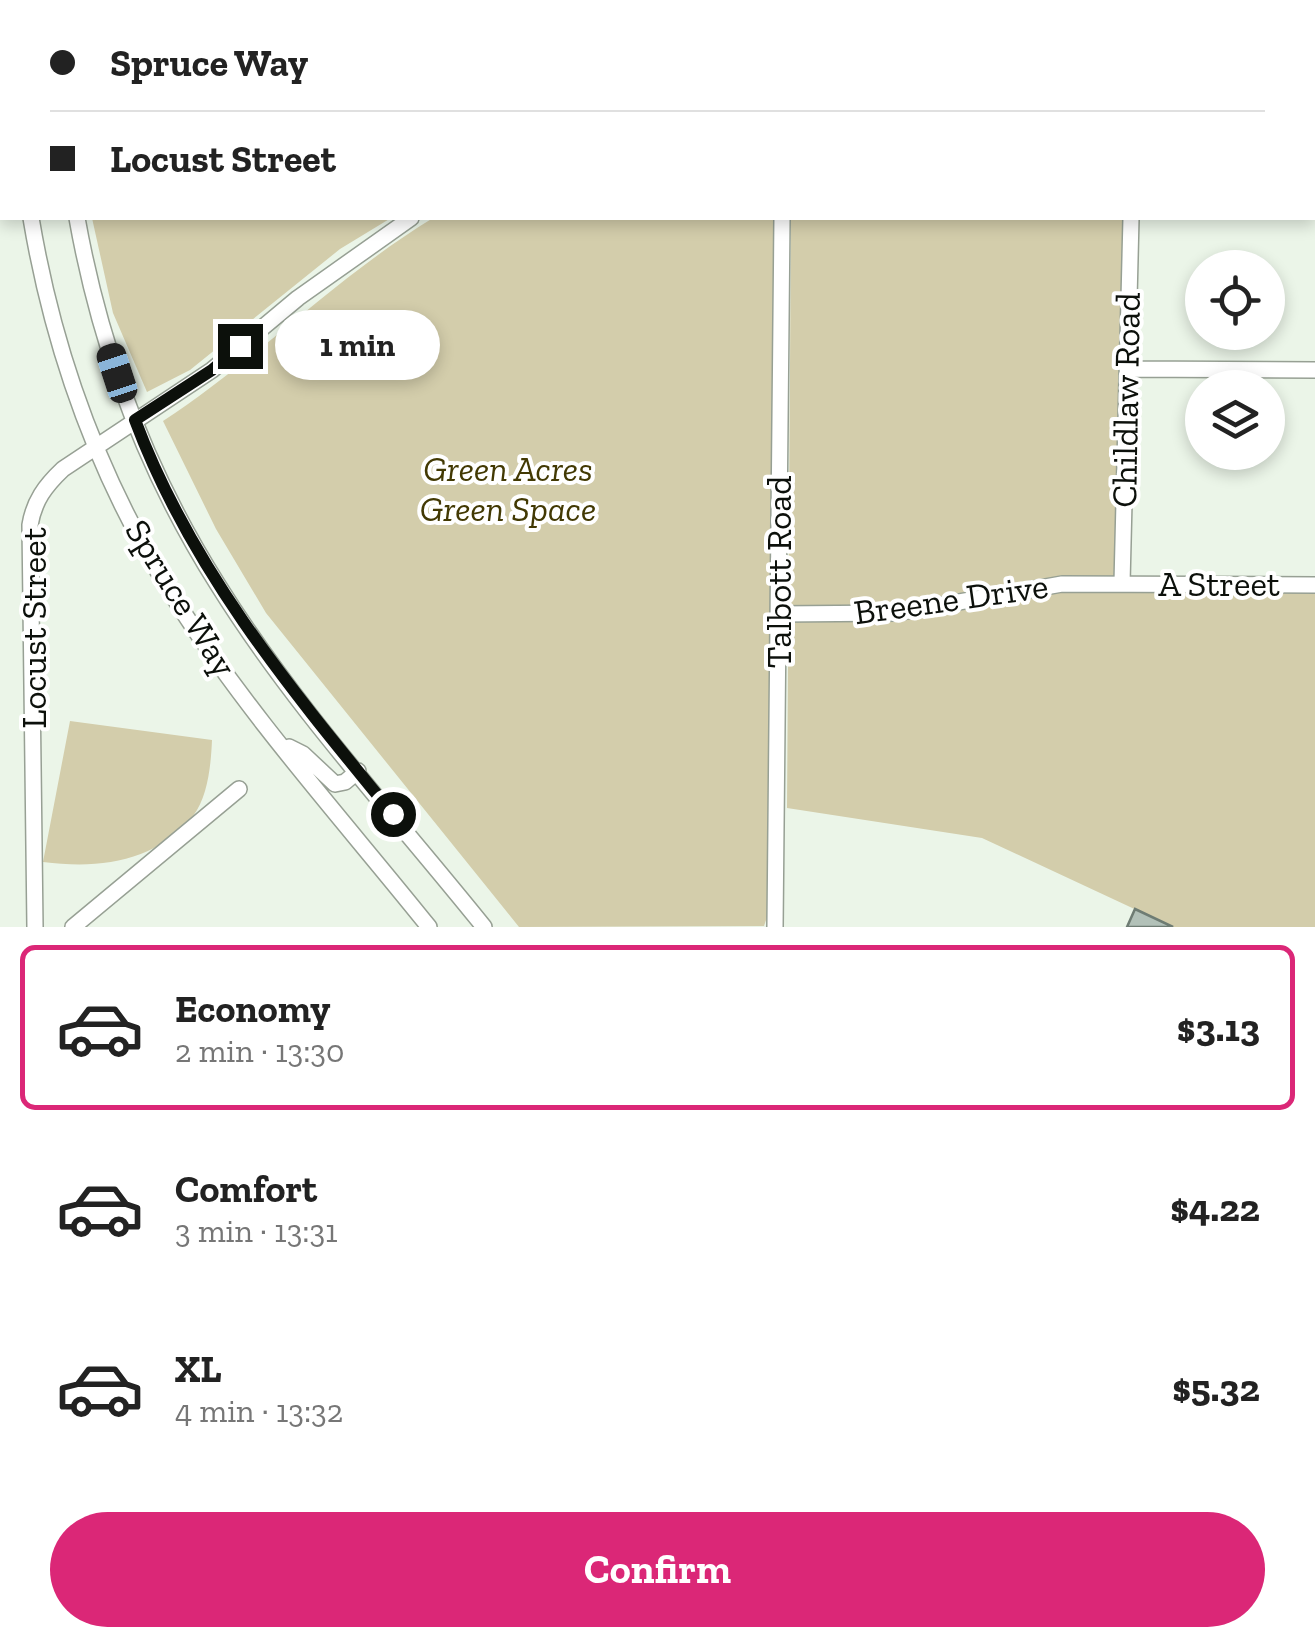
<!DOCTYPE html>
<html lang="en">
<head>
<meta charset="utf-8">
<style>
	body { margin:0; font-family:"Zilla Slab",serif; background:#f2f2f2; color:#222; height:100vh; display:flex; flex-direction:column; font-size:38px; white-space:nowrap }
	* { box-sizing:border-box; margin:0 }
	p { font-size:32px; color:#767676 }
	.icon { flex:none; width:55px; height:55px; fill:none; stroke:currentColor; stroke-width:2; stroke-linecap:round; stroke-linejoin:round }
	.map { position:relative; height:927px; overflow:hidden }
	.panel { display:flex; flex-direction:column; background:#fff; flex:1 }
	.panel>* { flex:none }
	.guide { position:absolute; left:0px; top:0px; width:1315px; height:220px; box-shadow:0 5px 15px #0003; display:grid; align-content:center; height:220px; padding:0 50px; background:#fff }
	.fabs { position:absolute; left:1185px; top:250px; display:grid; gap:20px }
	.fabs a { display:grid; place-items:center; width:100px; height:100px; border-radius:50%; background:#fff; box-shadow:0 5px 15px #0003; font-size:50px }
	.end { position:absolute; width:45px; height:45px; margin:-22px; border:12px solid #0c100b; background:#fff; box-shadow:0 0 0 5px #fff }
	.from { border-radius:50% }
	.bubble { position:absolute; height:70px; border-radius:35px; background:#fff; box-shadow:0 5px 15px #0003; font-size:32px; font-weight:800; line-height:70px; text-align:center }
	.car { position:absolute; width:30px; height:60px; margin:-30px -15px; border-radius:12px; box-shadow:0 0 8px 2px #0007; background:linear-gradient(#222 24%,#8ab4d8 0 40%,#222 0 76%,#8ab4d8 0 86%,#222 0) }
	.guide b { display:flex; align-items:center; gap:35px; height:95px; font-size:38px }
	.guide b+b { border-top:2px solid #e0e0e0 }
	.guide i { width:25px; height:25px; background:#222 }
	ul { padding:18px 0 0; list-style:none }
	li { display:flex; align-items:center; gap:30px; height:165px; margin:0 20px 15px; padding:0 30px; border:5px solid transparent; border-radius:15px }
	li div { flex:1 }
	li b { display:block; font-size:38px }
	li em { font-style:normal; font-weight:800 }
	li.on { border-color:#db2777 }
	li>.icon { width:90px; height:90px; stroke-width:1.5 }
	.button { display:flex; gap:20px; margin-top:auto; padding:20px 50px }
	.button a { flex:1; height:115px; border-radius:60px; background:#db2777; color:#fff; font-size:40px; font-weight:800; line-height:115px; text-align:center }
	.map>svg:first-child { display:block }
	.built { fill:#dfeeda }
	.green { fill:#d3cdab }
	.building { fill:#b2c1b8; stroke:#6e7c73; stroke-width:2.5 }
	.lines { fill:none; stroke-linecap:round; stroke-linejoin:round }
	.minor-casing { stroke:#97a094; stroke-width:18 }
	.path { stroke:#868e84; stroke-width:2.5; stroke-dasharray:8 5; stroke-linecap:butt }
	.minor { stroke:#fff; stroke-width:15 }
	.route { stroke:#0c100b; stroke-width:12 }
	.labels { text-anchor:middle; stroke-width:8; stroke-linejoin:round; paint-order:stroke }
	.street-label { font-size:35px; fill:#0c100b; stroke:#fff }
	.park-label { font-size:35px; font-style:italic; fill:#423903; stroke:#fff }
</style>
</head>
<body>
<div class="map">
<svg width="1315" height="927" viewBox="0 0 1315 927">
	<rect width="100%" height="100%" fill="#ebf5e8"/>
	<path class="built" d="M95,0H874V2H96Z"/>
	<path class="green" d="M874,0H1125V2H874Z
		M1167,0H1315V150L1312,2H1165Z
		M92,218H391L340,249L190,370L147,392L113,313Z
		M433,218H774L771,848L769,911L764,926L519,927L266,613L216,529L163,421C258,359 336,277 433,218Z
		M791,218H1123L1115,591L1315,593V927H1173L982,838L787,808Z
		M70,721L212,740C211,764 208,797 193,816C154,863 99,869 43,862Z"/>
	<path class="building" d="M1135,909L1173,927H1127Z"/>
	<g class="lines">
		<defs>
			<path id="minor" d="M13,0V2
				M58,0V2
				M228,0V2
				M499,0H502
				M783,0V2
				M1133,0V2
				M1153,2L1156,0
				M1312,155H1315
				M31,218C54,355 102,486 178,604C251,718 344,821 429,927
				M77,218C100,347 147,473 218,585C294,707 394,815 484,927
				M1127,369L1315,370
				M1122,583L1131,218
				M779,614L896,613L1062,584L1315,585
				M289,747L303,754L335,784L345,782L358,771
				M35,927L30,525C34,501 45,486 63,469L212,370L298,298L411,218
				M73,927L239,789
				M775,927L782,218"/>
		</defs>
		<use href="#minor" class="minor-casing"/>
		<path class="path" d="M1312,49H1315"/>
		<use href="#minor" class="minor"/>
	</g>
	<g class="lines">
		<path class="route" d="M240,346L212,370L135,420C191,570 293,692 393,814"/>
	</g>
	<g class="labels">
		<g class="street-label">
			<text transform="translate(1126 400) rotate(-89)" y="12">Childlaw Road</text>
			<text transform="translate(779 572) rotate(-90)" y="12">Talbott Road</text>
			<text x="1219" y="596">A Street</text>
			<text transform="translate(181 598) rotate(58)" y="12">Spruce Way</text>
			<text transform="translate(951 599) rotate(-8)" y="12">Breene Drive</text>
			<text transform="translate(34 628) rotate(-90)" y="12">Locust Street</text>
		</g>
		<g class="park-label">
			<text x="508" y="481">Green Acres<tspan x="508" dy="40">Green Space</tspan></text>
		</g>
	</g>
</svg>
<div class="fabs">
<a><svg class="icon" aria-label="locate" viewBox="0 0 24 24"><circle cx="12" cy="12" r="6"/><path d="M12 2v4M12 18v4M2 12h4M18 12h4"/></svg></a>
<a><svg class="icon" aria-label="layers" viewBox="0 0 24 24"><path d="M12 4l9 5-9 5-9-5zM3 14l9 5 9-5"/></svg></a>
</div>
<i class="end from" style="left:393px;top:814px"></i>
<i class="end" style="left:240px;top:346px"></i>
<div class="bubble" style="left:275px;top:310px;width:165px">1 min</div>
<i class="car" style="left:117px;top:373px;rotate:342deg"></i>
<div class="guide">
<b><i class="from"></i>Spruce Way</b>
<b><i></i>Locust Street</b>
</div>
</div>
<section class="panel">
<ul>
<li class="on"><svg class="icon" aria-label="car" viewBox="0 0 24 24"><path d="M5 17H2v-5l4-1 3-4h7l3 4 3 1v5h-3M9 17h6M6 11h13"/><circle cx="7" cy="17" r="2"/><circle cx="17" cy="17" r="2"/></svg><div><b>Economy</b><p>2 min · 13:30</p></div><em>$3.13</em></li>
<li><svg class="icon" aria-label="car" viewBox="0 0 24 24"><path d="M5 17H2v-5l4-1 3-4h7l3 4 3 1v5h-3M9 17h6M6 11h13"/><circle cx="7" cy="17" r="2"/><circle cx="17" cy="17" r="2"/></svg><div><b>Comfort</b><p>3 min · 13:31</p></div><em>$4.22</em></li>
<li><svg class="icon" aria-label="car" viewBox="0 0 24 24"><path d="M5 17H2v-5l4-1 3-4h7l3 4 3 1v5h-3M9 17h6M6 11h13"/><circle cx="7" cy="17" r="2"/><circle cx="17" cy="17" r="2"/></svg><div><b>XL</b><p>4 min · 13:32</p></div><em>$5.32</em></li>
</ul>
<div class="button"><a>Confirm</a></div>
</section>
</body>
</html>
